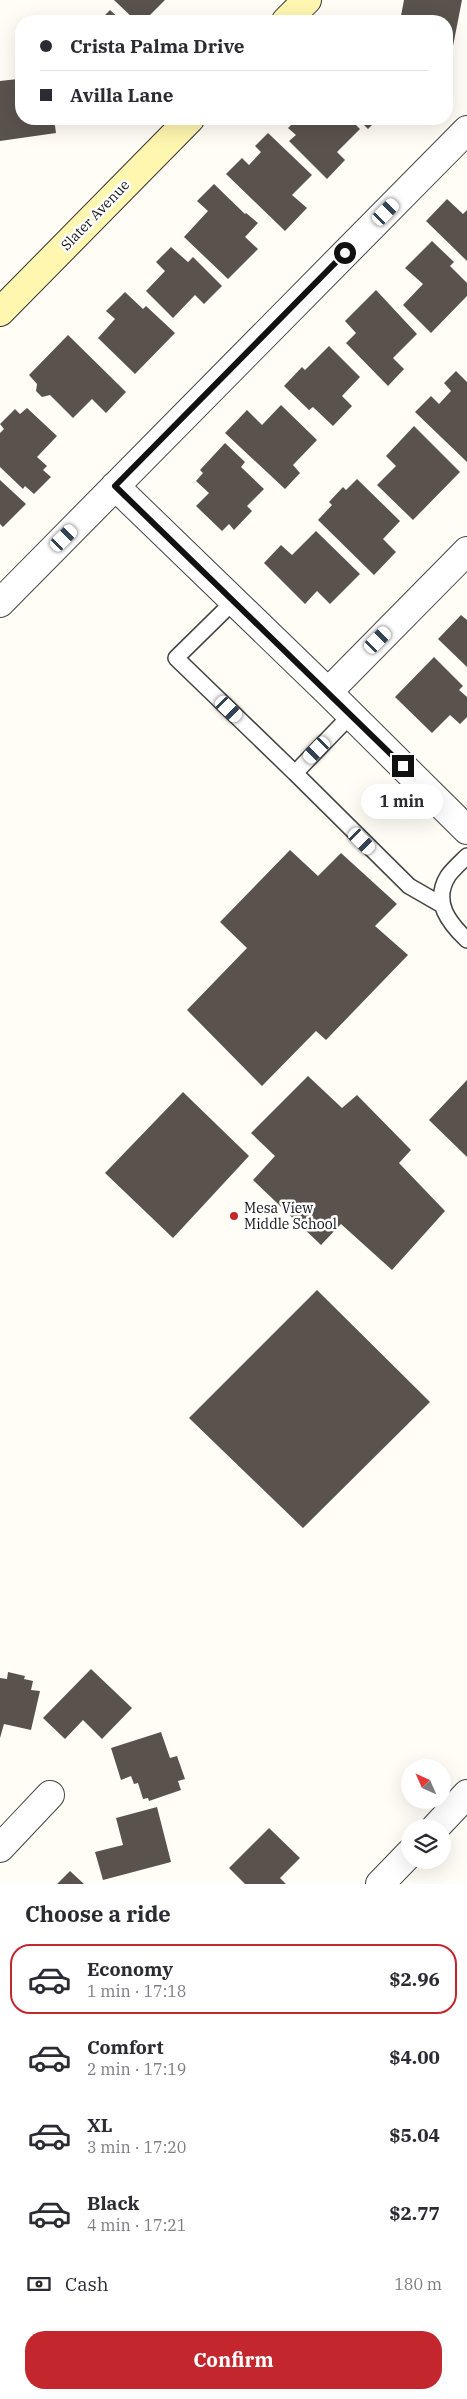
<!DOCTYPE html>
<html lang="en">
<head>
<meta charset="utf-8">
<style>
	body { margin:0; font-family:"IBM Plex Serif",serif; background:#f2f2f3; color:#2b2b33; height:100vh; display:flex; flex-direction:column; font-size:19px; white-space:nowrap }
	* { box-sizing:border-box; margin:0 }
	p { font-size:16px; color:#7c7c81 }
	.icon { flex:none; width:28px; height:28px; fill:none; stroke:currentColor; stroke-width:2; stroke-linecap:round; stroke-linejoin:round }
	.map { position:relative; height:1884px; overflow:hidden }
	.sheet { display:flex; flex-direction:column; background:#fff; flex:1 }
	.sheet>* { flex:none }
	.guide { position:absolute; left:15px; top:15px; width:438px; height:110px; border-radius:20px; box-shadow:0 5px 20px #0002; display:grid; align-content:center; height:110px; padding:0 25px; background:#fff }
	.needle { width:32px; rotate:315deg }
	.fabs { position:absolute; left:401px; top:1759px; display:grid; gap:10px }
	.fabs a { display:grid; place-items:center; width:50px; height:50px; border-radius:50%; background:#fff; box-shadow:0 5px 20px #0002; font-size:25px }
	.end { position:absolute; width:22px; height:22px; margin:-11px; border:6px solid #111; background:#fff; box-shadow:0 0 0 2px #fff }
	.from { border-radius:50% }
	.bubble { position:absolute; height:35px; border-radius:18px; background:#fff; box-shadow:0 5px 20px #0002; font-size:16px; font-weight:700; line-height:35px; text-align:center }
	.car { position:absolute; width:15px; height:30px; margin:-15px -8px; border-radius:6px; box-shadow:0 0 4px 1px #0007; background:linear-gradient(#fff 24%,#345 0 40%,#fff 0 76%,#345 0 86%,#fff 0) }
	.guide b { display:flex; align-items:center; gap:18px; height:48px; font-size:19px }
	.guide b+b { border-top:1px solid #e1e1e2 }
	.guide i { width:12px; height:12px; background:#2b2b33 }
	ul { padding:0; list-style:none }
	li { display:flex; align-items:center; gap:15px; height:70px; margin:0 10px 8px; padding:0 15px; border:2px solid transparent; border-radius:20px }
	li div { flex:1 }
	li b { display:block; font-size:19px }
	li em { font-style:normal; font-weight:700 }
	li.current { border-color:#c4262e }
	li>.icon { width:45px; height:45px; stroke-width:1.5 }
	h2 { padding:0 25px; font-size:22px; line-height:60px }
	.pay { display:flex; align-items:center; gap:12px; height:55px; padding:0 25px; font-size:19px }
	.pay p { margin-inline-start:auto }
	.button { display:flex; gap:10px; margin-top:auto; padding:10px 25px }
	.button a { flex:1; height:58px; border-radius:20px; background:#c4262e; color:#fff; font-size:20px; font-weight:700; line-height:58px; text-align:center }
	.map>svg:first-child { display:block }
	.building { fill:#5a524d }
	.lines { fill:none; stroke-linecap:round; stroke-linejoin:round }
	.lane-casing { stroke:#444; stroke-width:18 }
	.street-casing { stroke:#444; stroke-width:30 }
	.secondary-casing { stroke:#333; stroke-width:30 }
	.lane { stroke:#fff; stroke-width:15 }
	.street { stroke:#fff; stroke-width:28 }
	.secondary { stroke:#fff6b0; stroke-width:28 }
	.route { stroke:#111; stroke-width:6 }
	.poi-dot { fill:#c4262e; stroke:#fff; stroke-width:2 }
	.labels { text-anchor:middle; stroke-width:5; stroke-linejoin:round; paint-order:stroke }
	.street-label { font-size:14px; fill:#111; stroke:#fff }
	.poi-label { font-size:14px; fill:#111; stroke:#fff; text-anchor:start }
</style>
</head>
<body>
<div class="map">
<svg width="467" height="1884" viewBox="0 0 467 1884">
	<rect width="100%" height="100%" fill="#fffdf5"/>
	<path class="building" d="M114,0H165L144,21H136Z
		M404,0H462L453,46L446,45V21H400Z
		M110,10L122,21H99Z
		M21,56V119H54L56,133L0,141V81L18,79L15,57Z
		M297,119H350L360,129L337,152L345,160L327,179L289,141L296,135L288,128Z
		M358,119H378L368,129Z
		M268,133L312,175L292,195L307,208L285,231L226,174L242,158L249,165L261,152L255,146Z
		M214,184L245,214L246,213L258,223L245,237L258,249L228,279L184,237L208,211L197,201Z
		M447,199L463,214L467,210V261L426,221Z
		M432,241L454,262L450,266L467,283V296L431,333L403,305L423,284L405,268Z
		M171,247L188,262L193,257L222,286L204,304L195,295L173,318L146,291L165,271L156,262Z
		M376,290L417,334L393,358L404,369L388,386L346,343L356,333L345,321Z
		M125,292L143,309L146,306L175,333L135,374L98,338L115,319L106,311Z
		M68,335L126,392L106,413L92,399L73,418L50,395L42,397L36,391L37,384L29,375Z
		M329,346L360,377L342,396L352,406L333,426L313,407L309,410L284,386L302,367L305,370Z
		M456,371L467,382V462L415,412L431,396L439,404L451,391L444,383Z
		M281,405L317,440L293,465L300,473L285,489L225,433L247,410L262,425Z
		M27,408L57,436L37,457L47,466L43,470L51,477L34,494L25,486L23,489L0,467V433L4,429L0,424L15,409L20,414Z
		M414,426L460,472L413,520L377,485L396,466L386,456Z
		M225,443L245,462L241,467L264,489L247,506L252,511L234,530L229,524L222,531L196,506L209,493L196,481L203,473L200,470Z
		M357,479L400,521L383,539L396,552L374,575L318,520L332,505L329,502L343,487L346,490Z
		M0,480L26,504L3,527L0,524Z
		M316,531L360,574L330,604L317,591L305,604L264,563L281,545L292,555Z
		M461,615L467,620V667L438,639Z
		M434,657L463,686L459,690L467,697V717L460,724L450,715L432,733L395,697Z
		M290,850L318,876L341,853L397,904L375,926L408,955L326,1040L316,1031L262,1086L187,1010L247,948L220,922Z
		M308,1076L342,1108L357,1095L411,1150L399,1163L445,1211L392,1270L341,1224L321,1245L253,1180L275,1156L251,1133Z
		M467,1080V1157L429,1120Z
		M183,1092L249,1156L173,1238L105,1173Z
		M317,1290L430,1402L303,1528L189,1418Z
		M91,1669L132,1708L102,1739L83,1720L65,1739L43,1718Z
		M8,1672L25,1676L24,1679L33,1681L31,1690L40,1691L31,1730L4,1724L0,1738V1678L7,1679Z
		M161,1732L170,1758L177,1756L185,1779L178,1781L181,1790L149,1801L148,1798L143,1799L138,1783L134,1784L131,1776L121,1780L111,1748Z
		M157,1807L171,1862L103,1880L95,1852L123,1845L116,1818Z
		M269,1828L300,1858L280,1878L286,1884H245L229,1868Z
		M70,1871L84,1884H57Z"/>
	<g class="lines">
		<defs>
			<path id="lane" d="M233,602L176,658L295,773L351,715
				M295,773L409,886L442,905
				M467,856C461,862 453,869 448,876C432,902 449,923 467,940"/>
			<path id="street" d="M115,486L328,692L467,830
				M0,603L467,130
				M328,692L467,551
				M435,1828L467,1794
				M0,1848L50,1795
				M380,1884L410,1853"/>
			<path id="secondary" d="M286,21L307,0
				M0,312L190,119"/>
		</defs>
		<use href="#lane" class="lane-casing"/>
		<use href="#street" class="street-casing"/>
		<use href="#secondary" class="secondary-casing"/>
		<use href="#lane" class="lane"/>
		<use href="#street" class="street"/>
		<use href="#secondary" class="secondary"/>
	</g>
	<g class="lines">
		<path class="route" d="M345,253L115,486L403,766"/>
	</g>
	<circle class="poi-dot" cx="234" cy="1216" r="5"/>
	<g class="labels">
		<g class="street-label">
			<text transform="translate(95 215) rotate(-46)" y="5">Slater Avenue</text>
		</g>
		<g class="poi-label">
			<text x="244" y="1213">Mesa View<tspan x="244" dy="16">Middle School</tspan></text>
		</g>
	</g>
</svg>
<div class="fabs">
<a><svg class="needle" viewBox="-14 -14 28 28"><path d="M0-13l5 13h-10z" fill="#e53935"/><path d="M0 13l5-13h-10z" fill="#7c7c81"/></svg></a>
<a><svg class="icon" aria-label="layers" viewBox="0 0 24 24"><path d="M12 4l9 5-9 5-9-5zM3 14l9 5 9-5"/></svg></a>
</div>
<i class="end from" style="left:345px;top:253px"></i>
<i class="end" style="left:403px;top:766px"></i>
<div class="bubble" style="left:361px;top:784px;width:82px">1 min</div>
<i class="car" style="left:386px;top:212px;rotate:44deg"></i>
<i class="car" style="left:64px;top:538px;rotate:45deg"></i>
<i class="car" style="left:378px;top:640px;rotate:45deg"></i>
<i class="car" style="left:229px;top:709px;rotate:134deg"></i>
<i class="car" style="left:317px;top:750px;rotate:224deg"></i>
<i class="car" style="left:362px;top:841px;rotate:135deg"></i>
<div class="guide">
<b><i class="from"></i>Crista Palma Drive</b>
<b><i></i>Avilla Lane</b>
</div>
</div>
<section class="sheet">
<h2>Choose a ride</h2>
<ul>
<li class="current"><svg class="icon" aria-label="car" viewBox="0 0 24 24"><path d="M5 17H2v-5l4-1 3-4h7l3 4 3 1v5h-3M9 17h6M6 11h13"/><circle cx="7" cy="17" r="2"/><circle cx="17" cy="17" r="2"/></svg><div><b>Economy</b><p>1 min · 17:18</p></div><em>$2.96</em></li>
<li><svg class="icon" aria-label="car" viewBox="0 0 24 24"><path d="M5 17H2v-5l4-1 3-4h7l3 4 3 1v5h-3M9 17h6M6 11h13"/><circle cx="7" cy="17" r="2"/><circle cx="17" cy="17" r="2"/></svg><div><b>Comfort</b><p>2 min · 17:19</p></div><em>$4.00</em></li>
<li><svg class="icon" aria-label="car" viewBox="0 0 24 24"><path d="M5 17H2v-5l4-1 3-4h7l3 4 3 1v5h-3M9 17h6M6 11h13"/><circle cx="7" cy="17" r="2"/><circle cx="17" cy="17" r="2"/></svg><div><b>XL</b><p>3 min · 17:20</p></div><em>$5.04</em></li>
<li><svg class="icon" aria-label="car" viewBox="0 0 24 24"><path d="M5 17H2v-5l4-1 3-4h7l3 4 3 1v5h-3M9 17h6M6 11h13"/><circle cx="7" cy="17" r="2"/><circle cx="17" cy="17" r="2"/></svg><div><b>Black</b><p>4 min · 17:21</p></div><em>$2.77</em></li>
</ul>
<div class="pay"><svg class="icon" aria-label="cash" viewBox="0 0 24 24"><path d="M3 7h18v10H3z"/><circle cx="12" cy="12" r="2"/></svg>Cash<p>180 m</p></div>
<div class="button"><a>Confirm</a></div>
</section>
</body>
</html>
